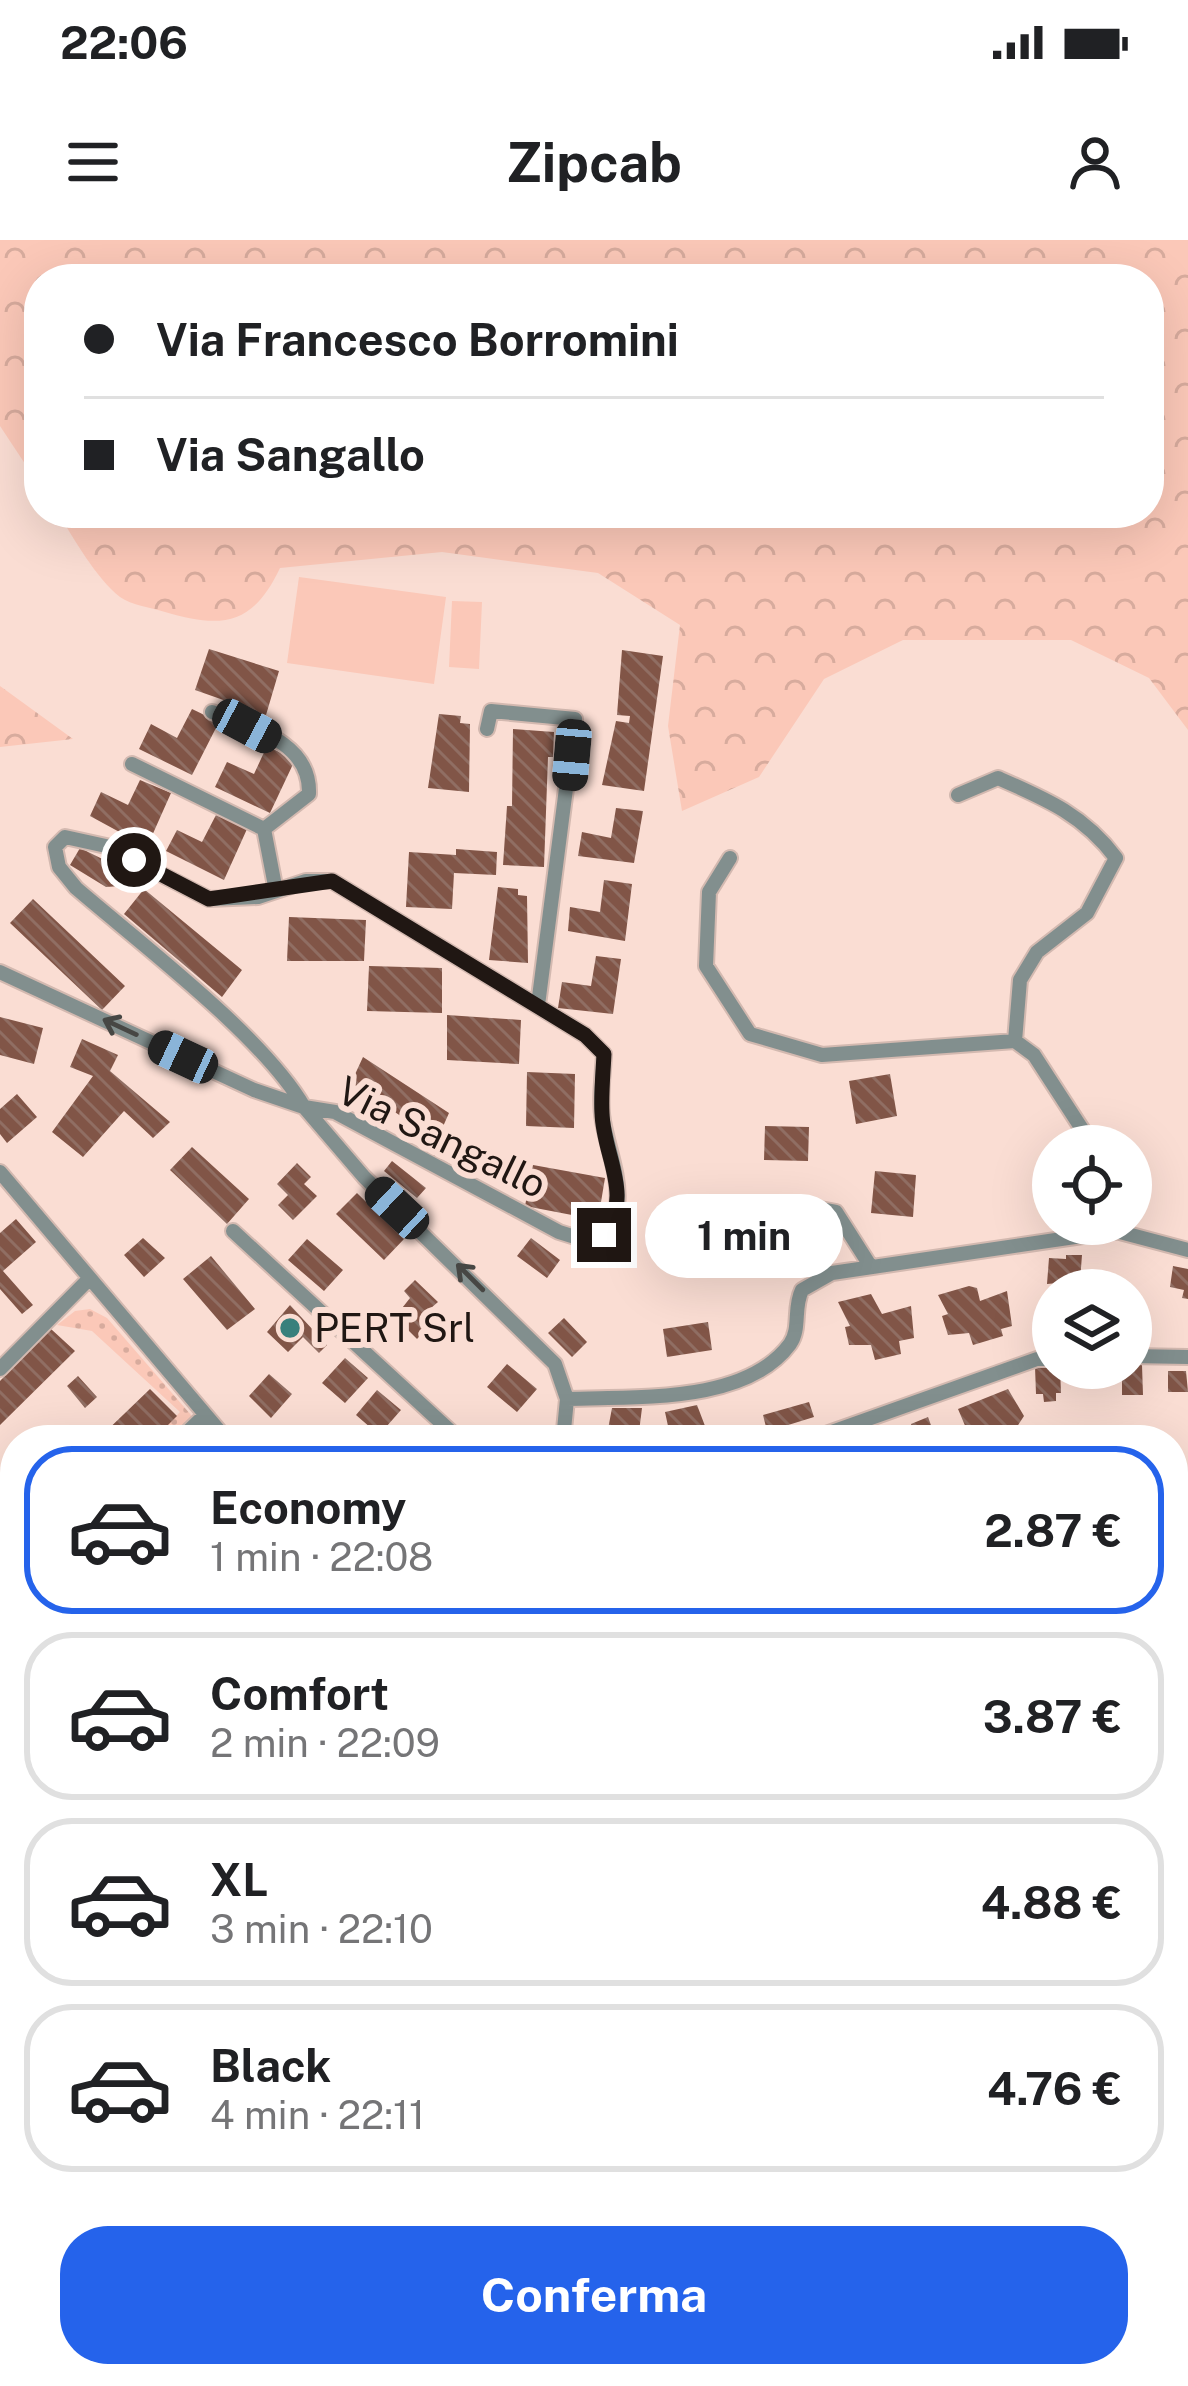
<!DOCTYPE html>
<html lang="it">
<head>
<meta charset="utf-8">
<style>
	body { margin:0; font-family:"Public Sans",sans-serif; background:#f6f6f6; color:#202124; height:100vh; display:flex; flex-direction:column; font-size:45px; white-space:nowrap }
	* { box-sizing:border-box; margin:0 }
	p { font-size:39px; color:#757577 }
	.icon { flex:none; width:66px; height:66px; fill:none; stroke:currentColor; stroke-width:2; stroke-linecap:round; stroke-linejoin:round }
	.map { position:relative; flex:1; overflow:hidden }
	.sheet { position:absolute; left:0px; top:1185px; width:1188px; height:963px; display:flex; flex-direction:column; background:#fff; border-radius:48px 48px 0 0; box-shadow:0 12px 48px #0002 }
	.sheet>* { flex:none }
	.banner { position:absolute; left:24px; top:24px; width:1140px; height:264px; border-radius:48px; box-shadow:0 12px 48px #0002; display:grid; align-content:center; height:264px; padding:0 60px; background:#fff }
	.buttons { position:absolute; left:1032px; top:885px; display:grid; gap:24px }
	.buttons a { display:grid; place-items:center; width:120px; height:120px; border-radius:50%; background:#fff; box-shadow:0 12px 48px #0002; font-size:60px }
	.end { position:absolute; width:54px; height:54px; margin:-27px; border:15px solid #201713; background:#fff; box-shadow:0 0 0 6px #fff }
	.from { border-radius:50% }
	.bubble { position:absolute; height:84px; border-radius:42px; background:#fff; box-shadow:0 12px 48px #0002; font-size:39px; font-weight:700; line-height:84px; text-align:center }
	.car { position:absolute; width:36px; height:72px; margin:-36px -18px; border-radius:15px; box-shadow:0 0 9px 3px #0007; background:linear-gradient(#222 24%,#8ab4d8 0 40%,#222 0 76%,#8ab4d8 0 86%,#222 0) }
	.banner b { display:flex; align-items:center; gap:42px; height:114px; font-size:45px }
	.banner b+b { border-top:3px solid #e0e0e0 }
	.banner i { width:30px; height:30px; background:#202124 }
	ul { padding:21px 0 0; list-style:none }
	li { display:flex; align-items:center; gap:36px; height:168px; margin:0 24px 18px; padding:0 36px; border:6px solid #e0e0e0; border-radius:48px }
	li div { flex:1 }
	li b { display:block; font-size:45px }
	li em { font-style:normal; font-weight:700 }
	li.selected { border-color:#2563eb }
	li>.icon { width:108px; height:108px; stroke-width:1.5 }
	.primary-button { display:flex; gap:24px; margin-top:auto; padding:24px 60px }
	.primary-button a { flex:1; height:138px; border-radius:48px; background:#2563eb; color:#fff; font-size:48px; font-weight:700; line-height:138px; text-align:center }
	.status { display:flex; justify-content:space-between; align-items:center; height:84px; padding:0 60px; background:#fff; direction:ltr }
	.status svg { height:33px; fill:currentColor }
	header { display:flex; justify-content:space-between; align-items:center; height:156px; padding:0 60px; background:#fff; font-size:54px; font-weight:700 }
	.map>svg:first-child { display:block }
	.grass { fill:url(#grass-dots) }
	.forest { fill:url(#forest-crowns) }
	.garden { fill:#fbc8b8 }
	.building { fill:url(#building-back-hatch) }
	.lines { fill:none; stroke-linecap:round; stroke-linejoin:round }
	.service-casing { stroke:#d3b9b0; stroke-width:12 }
	.minor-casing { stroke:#d3b9b0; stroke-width:18 }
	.secondary-casing { stroke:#d3b9b0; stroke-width:26 }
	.service { stroke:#828f8e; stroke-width:8 }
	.minor { stroke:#828f8e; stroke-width:14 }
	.secondary { stroke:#546765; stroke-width:21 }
	.oneway { stroke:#474744 }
	.route { stroke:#201713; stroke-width:15 }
	.poi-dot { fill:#39807c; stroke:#faddd3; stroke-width:4.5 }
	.labels { text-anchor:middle; stroke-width:12; stroke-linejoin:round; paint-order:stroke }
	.street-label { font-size:39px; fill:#201713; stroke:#faddd3 }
	.poi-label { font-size:39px; fill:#201713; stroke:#faddd3; text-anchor:start }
</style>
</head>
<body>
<div class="status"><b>22:06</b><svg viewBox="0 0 49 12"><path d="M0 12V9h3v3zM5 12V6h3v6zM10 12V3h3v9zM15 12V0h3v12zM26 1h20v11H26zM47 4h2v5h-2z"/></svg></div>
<header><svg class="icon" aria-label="menu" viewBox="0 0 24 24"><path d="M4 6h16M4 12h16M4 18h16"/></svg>Zipcab<svg class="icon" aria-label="person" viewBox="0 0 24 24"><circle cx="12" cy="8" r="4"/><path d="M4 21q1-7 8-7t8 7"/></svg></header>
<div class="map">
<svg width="1188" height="2146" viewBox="0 0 1188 2146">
	<defs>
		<pattern id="grass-dots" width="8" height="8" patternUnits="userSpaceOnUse" patternTransform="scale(3)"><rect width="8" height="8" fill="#fbc8b8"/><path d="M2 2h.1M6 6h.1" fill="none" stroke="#d7ab9d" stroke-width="1.8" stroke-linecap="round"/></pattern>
		<pattern id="forest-crowns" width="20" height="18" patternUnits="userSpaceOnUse" patternTransform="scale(3)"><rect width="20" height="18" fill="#fbc8b8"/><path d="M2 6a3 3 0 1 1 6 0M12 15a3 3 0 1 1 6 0" fill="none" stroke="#d7ab9d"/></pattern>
		<pattern id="building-back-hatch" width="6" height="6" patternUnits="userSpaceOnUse" patternTransform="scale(3)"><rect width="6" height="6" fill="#815547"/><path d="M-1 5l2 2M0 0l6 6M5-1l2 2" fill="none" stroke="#906e63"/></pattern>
	</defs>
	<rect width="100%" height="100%" fill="#faddd3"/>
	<path class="grass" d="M90,1069L107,1078L191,1175L192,1181L173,1200L161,1192L180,1172L92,1091L57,1085L75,1071Z
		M0,1717L15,1735V1866L0,1877Z"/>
	<path class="forest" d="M0,0H1188V490L1149,438L1071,400H903L824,439L759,537L682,571L668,486L680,385L598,333L442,312L280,328C253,385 223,389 165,372C152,368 131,365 120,357C96,338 74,299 58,273H1149V39H39V245L0,186Z
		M0,446L73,499L0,507Z"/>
	<path class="garden" d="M299,337L446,357L434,444L287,423Z
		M452,361L482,362L479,429L449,427Z"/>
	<path class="building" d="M209,409L279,431L266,475L195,450Z
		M622,410L663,416L644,551L602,545L616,481L629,483L630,476L617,475Z
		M192,469L219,482L192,535L139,509L151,484L177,498Z
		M439,474L461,476L460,483L470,484L469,552L428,548Z
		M513,489L554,492L553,517H548L544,627L503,625L507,566H512Z
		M267,506L295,520L270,573L215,547L227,522L254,534Z
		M140,540L171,553L147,607L90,576L101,552L128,565Z
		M616,568L643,571L634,623L578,616L582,592L611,598Z
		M216,575L247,589L224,640L166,611L177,590L202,602Z
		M80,608L131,633L121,646L106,647L70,625Z
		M456,609L497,612L496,635L454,633L452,669L406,667L409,612L456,615Z
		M604,640L632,644L625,701L568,691L570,667L600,672Z
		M498,647L518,649V655L527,656L528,723L489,720Z
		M144,649L242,730L222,757L124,674Z
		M33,659L125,746L102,770L10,683Z
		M289,677L366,680L364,721H287Z
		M596,716L621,719L613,774L558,768L562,742L591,746Z
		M369,726L442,728V773L367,771Z
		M447,775L521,780L519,824L447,820Z
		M0,777L43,788L34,824L0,815Z
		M82,799L118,815L110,831L170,882L153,898L124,871L83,917L52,892L93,836L70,827Z
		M363,817L449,873L437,900L351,843Z
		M527,832L575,834L574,888L526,886Z
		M890,834L897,876L856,884L849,841Z
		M17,854L37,877L7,903L0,894V869Z
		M765,886L809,887L808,921L764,920Z
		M192,907L249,959L227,984L170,930Z
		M392,921L426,948L417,958L384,931Z
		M297,923L311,937L304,944L317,956L293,980L278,965L288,955L277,944Z
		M533,925L605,938L598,980L525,966Z
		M875,931L916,935L913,977L871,973Z
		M357,953L404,999L384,1020L336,974Z
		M791,968L799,1011L757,1018L750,975Z
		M724,969L726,1007L678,1009L676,971Z
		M16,979L36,1002L3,1031L33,1065L22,1074L0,1049V993Z
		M143,998L165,1018L144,1037L124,1015Z
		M531,998L560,1020L547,1038L517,1016Z
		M307,999L343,1030L324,1051L288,1020Z
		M1066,1015H1082L1080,1041L1047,1044L1049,1018L1066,1019Z
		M211,1016L255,1069L227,1090L183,1039Z
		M1173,1026L1188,1029V1059L1182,1058L1184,1050L1170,1047Z
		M415,1040L438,1062L431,1068L440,1074L417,1099L395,1077L410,1058L404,1051Z
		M969,1046L977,1048L980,1061L1007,1051L1012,1086L1001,1089L1003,1096L973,1105L969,1093L948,1095L942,1076L948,1074L938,1055Z
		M871,1054L882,1074L911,1066L914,1098L899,1101L901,1114L875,1120L871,1105H849L845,1087L850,1086L838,1062Z
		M290,1065L327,1105L319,1113L303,1097L288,1112L267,1092Z
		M564,1078L587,1102L572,1117L548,1093Z
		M708,1082L712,1110L667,1117L663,1089Z
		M51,1089L75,1111L0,1185V1141Z
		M345,1118L368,1138L345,1163L322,1143Z
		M507,1124L537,1149L517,1172L487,1147Z
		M1131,1125H1142L1143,1155H1122V1138H1110V1128Z
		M1035,1127L1060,1128L1061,1153H1056V1161L1044,1162L1043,1154H1036Z
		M1168,1131H1186L1188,1152H1168Z
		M269,1134L292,1154L271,1178L249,1156Z
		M78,1136L97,1157L85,1168L67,1146Z
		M150,1149L177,1176L153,1200H97Z
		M1008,1149L1024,1176L1013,1193L1000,1198L993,1191L979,1195L966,1188L958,1169Z
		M377,1150L401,1170L379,1195L356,1175Z
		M809,1162L814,1177L785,1186L788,1194L769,1199L763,1175Z
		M697,1165L710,1199L671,1200L665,1172Z
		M612,1168H642L638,1200H606Z
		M928,1177L935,1196L928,1200H878L905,1189L908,1198L915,1195L911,1184Z
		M1188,1233V1257L1173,1258V1234Z
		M15,1277V1330L0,1344V1291Z
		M0,1403L6,1410L15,1403V1457L5,1445L12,1439L0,1425Z
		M1173,1417L1188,1420V1444L1173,1454Z
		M15,1673V1723L0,1705V1684Z
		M1173,1711H1182L1177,1791H1173Z
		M15,1889V1946L7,1954L0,1948V1905Z
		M1188,2067V2146H1156L1161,2133H1173V2103Z
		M280,2133H334L336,2146H280Z
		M510,2133H534L545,2146H494Z
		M647,2133H753L755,2146H649Z
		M858,2133H916L912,2146H854Z"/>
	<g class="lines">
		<defs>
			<path id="service" d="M1173,2020L1188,1984
				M1124,2146L1129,2133"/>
			<path id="minor" d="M212,472C253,488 311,502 309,554L264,589
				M487,489L491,471L575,479L538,765
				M132,524L264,589L276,651
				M958,555L998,538C1046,559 1084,575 1116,618L1087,673L1037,712L1020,740L1015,801
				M65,597L106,606L209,659L258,657L306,641H332L585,795L604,814C603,836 599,860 603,881C610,922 638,976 591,1002L559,992L335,872L304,867C263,796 141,704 76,648L59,627L55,607Z
				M730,618L709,652L706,726L750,794L822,815L1015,801L1034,815L1093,906
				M0,732L254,850L304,867L364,937L555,1124L567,1159L563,1200
				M0,932L227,1200
				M737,969L794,964L836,972L871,1027
				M233,991L460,1200
				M1131,1116L1188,1117
				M0,1129L88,1040
				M567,1159C633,1156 745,1165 790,1104C801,1088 793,1068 802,1050L832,1033L1116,991L1188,1010
				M179,1200L205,1175
				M809,1200L1037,1119H1053
				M1173,1308L1188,1310
				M1173,1879L1188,1885
				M0,1974L15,1986
				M783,2133L786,2146"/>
			<path id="secondary" d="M0,1611L15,1629
				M427,2133L438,2146"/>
		</defs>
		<use href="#service" class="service-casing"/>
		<use href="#minor" class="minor-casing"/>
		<use href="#secondary" class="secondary-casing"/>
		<use href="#service" class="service"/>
		<use href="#minor" class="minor"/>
		<use href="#secondary" class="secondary"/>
	</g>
	<defs><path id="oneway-shaft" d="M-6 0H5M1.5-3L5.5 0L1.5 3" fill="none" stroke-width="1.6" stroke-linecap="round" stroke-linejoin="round" transform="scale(3)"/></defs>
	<g class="oneway">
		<use href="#oneway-shaft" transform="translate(120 787) rotate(-155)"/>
		<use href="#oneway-shaft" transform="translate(470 1037) rotate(-135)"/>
	</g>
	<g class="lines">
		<path class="route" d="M134,620L209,659L332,641L585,795L604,814C603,834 601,854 602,873C603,916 634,954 604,995"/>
	</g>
	<circle class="poi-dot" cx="290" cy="1088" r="12"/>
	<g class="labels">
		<g class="street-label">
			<text transform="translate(442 897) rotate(26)" y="14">Via Sangallo</text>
		</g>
		<g class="poi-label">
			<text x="314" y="1102">PERT Srl</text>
		</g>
	</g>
</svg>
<div class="buttons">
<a><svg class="icon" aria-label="locate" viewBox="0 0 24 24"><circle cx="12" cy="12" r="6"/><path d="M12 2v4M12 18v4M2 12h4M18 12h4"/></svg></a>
<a><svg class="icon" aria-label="layers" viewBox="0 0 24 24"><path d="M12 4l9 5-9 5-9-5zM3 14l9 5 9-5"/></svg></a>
</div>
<i class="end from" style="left:134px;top:620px"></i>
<i class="end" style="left:604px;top:995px"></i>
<div class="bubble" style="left:645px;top:954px;width:198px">1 min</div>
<i class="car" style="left:247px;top:486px;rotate:118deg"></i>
<i class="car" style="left:572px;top:515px;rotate:185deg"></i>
<i class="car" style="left:183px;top:817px;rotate:295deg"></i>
<i class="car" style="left:397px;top:968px;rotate:313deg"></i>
<div class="banner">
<b><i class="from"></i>Via Francesco Borromini</b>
<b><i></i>Via Sangallo</b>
</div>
<section class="sheet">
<ul>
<li class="selected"><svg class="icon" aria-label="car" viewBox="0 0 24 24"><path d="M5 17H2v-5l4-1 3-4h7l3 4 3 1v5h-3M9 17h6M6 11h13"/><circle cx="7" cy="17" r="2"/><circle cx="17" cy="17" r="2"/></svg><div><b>Economy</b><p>1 min · 22:08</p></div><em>2.87 €</em></li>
<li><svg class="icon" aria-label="car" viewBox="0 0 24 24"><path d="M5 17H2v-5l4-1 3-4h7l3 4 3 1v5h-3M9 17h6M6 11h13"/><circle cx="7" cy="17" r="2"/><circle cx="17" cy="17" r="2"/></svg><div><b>Comfort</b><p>2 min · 22:09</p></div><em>3.87 €</em></li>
<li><svg class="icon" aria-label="car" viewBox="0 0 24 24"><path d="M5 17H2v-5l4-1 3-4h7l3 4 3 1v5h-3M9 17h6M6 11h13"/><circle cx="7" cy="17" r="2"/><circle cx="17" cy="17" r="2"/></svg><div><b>XL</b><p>3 min · 22:10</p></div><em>4.88 €</em></li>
<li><svg class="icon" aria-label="car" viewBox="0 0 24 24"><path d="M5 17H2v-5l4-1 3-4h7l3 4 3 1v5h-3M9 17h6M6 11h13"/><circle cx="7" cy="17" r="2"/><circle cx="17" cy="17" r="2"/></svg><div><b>Black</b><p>4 min · 22:11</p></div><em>4.76 €</em></li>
</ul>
<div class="primary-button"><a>Conferma</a></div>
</section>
</div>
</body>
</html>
